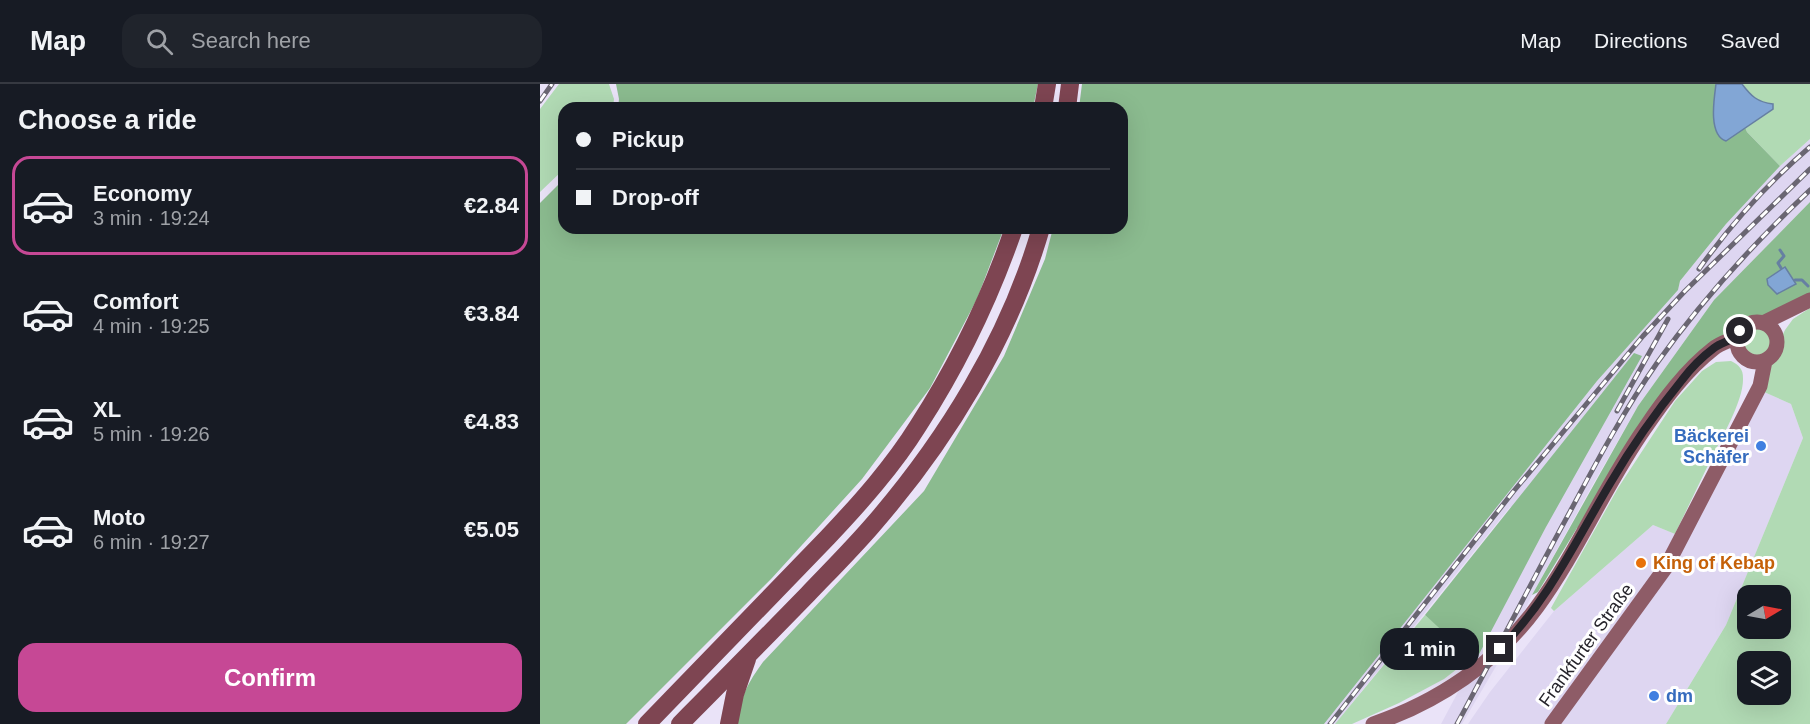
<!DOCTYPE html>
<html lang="en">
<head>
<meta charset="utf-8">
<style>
	body { margin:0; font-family:Arial,sans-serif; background:#20242c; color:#f1f3f6; height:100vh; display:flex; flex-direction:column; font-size:22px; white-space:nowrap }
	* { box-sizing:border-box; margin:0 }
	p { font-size:20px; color:#9ea1a6 }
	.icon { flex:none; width:33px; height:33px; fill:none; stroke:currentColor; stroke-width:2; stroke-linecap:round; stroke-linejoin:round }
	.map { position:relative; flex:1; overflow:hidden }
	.panel { display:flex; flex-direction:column; background:#171b24; width:540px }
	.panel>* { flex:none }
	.banner { position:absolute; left:18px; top:18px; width:570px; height:132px; border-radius:18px; box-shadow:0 6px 24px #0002; display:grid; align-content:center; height:132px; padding:0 18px; background:#171b24 }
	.needle { width:39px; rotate:80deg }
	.tools { position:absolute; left:1197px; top:501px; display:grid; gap:12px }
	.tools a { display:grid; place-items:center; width:54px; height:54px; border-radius:12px; background:#171b24; box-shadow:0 6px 24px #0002; font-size:30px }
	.end { position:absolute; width:27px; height:27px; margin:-14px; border:8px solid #26242b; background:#fff; box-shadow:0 0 0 3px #fff }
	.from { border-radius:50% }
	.bubble { position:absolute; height:42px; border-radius:18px; background:#171b24; box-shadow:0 6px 24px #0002; font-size:20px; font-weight:600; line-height:42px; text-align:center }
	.banner b { display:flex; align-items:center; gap:21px; height:57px; font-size:22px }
	.banner b+b { border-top:2px solid #363941 }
	.banner i { width:15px; height:15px; background:#f1f3f6 }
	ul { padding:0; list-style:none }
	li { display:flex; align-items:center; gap:18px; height:99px; margin:0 12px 9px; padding:0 6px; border:3px solid transparent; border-radius:18px }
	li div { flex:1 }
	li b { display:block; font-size:22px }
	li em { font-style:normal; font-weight:600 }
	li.current { border-color:#c64895 }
	li>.icon { width:54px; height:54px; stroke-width:1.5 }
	h2 { padding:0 18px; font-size:27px; line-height:72px }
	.cta { display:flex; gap:12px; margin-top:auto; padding:12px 18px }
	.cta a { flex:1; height:69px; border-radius:18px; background:#c64895; color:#fff; font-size:24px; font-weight:600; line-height:69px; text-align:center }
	header { display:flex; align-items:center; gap:36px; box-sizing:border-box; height:84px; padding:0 30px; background:#171b24; border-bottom:2px solid #363941 }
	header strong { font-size:28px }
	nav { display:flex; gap:33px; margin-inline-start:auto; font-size:21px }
	.search { width:420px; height:54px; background:#20242c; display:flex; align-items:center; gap:15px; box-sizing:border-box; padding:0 21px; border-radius:18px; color:#9ea1a6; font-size:22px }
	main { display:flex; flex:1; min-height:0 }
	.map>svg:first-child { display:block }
	.built { fill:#ded6f1 }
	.green { fill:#b1dab4; fill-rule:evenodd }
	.forest { fill:#8bbb8f }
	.water { fill:#82a6d5; stroke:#667fa2; stroke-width:1.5 }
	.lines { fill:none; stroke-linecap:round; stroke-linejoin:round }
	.stream { stroke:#667fa2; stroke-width:3 }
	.major { stroke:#8e5c67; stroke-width:15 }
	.highway { stroke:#7e4552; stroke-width:18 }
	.rail-casing { stroke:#6a6672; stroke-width:5 }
	.rail { stroke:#fff; stroke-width:3; stroke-dasharray:9; stroke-linecap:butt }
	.route { stroke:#26242b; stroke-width:8 }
	.shop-dot { fill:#3f7fe0; stroke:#fff; stroke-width:2 }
	.food-dot { fill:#e8710a; stroke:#fff; stroke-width:2 }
	.labels { text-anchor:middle; stroke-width:6; stroke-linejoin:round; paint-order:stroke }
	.shop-label { font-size:18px; font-weight:bold; fill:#366cbe; stroke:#fff; text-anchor:end }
	.food-label { font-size:18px; font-weight:bold; fill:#c56008; stroke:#fff; text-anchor:start }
	.street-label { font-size:18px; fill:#26242b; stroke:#fff }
</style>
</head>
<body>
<header>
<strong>Map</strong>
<div class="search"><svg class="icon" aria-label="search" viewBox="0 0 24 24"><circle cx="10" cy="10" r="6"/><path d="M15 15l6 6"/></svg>Search here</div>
<nav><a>Map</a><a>Directions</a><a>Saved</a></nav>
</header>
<main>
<section class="panel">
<h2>Choose a ride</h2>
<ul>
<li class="current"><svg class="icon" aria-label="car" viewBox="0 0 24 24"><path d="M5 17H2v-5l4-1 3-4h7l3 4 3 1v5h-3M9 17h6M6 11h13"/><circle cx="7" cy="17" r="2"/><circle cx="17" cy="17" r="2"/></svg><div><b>Economy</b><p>3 min · 19:24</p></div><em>€2.84</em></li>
<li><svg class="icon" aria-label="car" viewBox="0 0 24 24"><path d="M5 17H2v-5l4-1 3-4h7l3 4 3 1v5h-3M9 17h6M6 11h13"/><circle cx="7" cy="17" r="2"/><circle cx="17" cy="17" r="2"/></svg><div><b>Comfort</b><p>4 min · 19:25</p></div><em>€3.84</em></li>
<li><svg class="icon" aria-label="car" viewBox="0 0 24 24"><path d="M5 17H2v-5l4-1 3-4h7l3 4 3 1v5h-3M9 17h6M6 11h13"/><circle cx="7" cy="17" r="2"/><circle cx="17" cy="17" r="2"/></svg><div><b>XL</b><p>5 min · 19:26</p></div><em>€4.83</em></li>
<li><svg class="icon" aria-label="car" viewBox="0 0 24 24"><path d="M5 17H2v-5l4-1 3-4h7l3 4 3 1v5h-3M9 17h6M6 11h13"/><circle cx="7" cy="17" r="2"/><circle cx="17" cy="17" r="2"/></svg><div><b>Moto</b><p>6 min · 19:27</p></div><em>€5.05</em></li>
</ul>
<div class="cta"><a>Confirm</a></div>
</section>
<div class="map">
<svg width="1270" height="640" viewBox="0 0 1270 640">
	<rect width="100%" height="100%" fill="#eae3f8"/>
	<path class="built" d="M1270,55V118L1174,216L1098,322L1048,409L992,511L968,562L922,640H901L1006,443L970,423L796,639L784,640L1057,297L1138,206L1140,197L1186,140L1240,82Z
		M1224,308L1251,320L1263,354L1186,541L1126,640H928L950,608L1014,527L1113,441L1147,455Z"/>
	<path class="green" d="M19,0H69L74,15L73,24H24V85L0,108V25Z
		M1187,0H1270V55L1240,82L1207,48Z
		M1270,224V640H1126L1186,541L1263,354L1251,320L1224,308L1229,283L1240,270L1242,252L1245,246L1253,235ZM1208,512H1240V544H1208ZM1208,578H1240V610H1208Z
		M1201 258a16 16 0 1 1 32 0a16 16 0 1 1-32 0Z
		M1191,277C1199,281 1203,285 1203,294C1204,316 1181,355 1171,375C1159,400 1147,425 1135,450L1113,441L1014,527L1011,524L1078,404L1135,317L1162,287L1176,278Z
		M885,531L934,572L904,595L859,619L812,640H795Z"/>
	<path class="forest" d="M76,0H498L493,24H78L79,15Z
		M542,0H1187L1207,48L1240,82L1186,140L1140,197L1138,206L1057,297L784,640H197C198,616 209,597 223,578L384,407L464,272L505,175L513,144H582V24H539Z
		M24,95V144H464L437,215L390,304L322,395L232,494L86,640H0V119Z
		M1270,118V209L1224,231H1215L1203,235L1192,247L1184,250L1185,258L1154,281L1047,441L1037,444L998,508L992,511L1098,322L1174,216Z
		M1094,269L1102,272L1006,443L937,574L919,562L885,531Z"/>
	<path class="water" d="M1176,0H1202C1211,12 1217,18 1233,20V25L1186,57C1168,51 1174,15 1176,0Z
		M1245,183L1256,200L1237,210L1228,201L1227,195Z"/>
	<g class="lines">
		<path class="stream" d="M1240,166L1244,172L1238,179L1241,184
			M1255,196H1262L1268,202"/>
		<path class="major" d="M1197 258a20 20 0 1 1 40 0a20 20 0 1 1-40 0Z
			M1223,239L1270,216
			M833,640C898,618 956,579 997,523C1038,467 1065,401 1105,344C1124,316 1146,286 1173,265C1180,259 1189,257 1197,253
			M1012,640L1126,483L1220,302L1225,277"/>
		<path class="highway" d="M503,24L507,0
			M527,24L530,0
			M107,640L288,453C321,418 353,382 378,342C418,280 450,214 474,144
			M140,640C183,597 226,553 268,510C289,488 311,466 331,443C406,357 469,255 501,144
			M189,640L195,610L207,575"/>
		<defs>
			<path id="rail" d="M0,17L12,0
				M1159,185C1191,140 1228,99 1270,63
				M1077,327L1128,235
				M790,640L973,408L1103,252L1145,207L1270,85
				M917,640C956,568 993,495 1032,424C1058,375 1085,325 1117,279C1162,216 1214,159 1270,106"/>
		</defs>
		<use href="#rail" class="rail-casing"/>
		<use href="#rail" class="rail"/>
	</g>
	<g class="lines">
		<path class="route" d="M960,565C1010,514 1035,458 1071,398C1092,362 1116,328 1142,296C1151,284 1162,273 1174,264C1183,257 1195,257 1200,247"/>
	</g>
	<g class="shop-dot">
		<circle cx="1221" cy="362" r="6"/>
		<circle cx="1114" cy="612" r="6"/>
	</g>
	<circle class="food-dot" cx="1101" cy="479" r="6"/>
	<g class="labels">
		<g class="shop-label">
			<text x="1209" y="358">Bäckerei<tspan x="1209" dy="21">Schäfer</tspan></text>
			<text x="1126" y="618" text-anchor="start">dm</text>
		</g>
		<g class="food-label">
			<text x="1113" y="485">King of Kebap</text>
		</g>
		<g class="street-label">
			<text transform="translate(1046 561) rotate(-54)" y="6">Frankfurter Straße</text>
		</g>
	</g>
</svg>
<div class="tools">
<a><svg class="needle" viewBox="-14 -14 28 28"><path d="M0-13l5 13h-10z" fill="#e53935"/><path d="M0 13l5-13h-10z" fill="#9ea1a6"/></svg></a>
<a><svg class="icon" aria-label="layers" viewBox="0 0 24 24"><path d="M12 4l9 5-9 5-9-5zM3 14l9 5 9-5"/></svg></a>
</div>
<i class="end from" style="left:1200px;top:247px"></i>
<i class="end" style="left:960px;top:565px"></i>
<div class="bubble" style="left:840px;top:544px;width:99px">1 min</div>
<div class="banner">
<b><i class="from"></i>Pickup</b>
<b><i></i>Drop-off</b>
</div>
</div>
</main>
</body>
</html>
